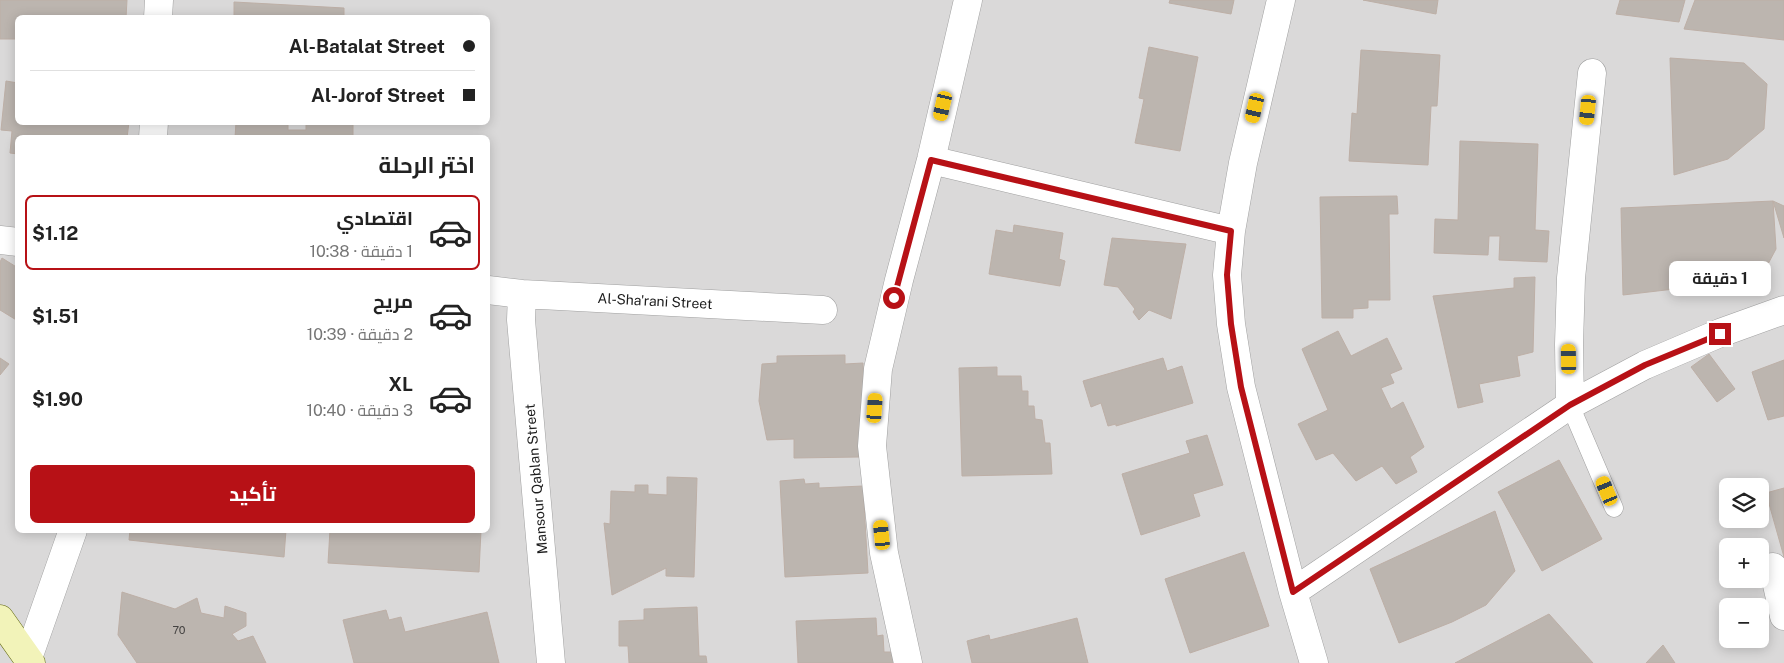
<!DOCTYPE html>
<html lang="ar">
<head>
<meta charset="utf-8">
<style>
	body { margin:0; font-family:"Public Sans",Cairo,sans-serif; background:#f2f2f2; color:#222; direction:rtl; height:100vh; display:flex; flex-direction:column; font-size:19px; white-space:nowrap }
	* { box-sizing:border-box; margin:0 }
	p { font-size:16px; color:#767676 }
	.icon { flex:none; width:28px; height:28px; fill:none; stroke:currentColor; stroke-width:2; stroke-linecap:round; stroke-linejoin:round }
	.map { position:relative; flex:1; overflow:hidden; direction:ltr }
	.side { position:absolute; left:15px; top:135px; width:475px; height:398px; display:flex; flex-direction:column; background:#fff; border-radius:8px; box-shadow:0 2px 12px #0003; direction:rtl }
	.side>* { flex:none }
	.hud { position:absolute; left:15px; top:15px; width:475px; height:110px; border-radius:8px; box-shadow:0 2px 12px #0003; direction:rtl; display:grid; align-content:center; height:110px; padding:0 15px; background:#fff }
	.buttons { position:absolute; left:1719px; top:478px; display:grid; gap:10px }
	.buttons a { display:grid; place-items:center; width:50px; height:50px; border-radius:8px; background:#fff; box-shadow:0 2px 12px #0003; font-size:25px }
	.end { position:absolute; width:22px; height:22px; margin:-11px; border:6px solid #b71116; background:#fff; box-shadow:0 0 0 2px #fff }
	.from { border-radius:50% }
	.bubble { position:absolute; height:35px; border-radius:8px; background:#fff; box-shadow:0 2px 12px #0003; font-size:16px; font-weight:700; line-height:35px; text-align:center; direction:rtl }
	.car { position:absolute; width:15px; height:30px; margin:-15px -8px; border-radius:6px; box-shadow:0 0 4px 1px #0007; background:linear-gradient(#f5c518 24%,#345 0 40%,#f5c518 0 76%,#345 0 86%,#f5c518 0) }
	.hud b { display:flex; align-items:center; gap:18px; height:48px; font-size:19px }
	.hud b+b { border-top:1px solid #e0e0e0 }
	.hud i { width:12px; height:12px; background:#222 }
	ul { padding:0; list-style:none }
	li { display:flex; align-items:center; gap:15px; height:75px; margin:0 10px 8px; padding:0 5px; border:2px solid transparent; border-radius:8px }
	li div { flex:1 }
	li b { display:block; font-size:19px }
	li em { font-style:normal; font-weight:700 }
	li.active { border-color:#b71116 }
	li>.icon { width:45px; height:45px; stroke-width:1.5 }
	h2 { padding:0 15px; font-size:22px; line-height:60px }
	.action { display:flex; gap:10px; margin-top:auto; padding:10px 15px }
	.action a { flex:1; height:58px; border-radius:8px; background:#b71116; color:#fff; font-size:20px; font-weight:700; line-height:58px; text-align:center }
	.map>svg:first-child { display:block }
	.residential { fill:#dad9d9; fill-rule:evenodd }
	.building { fill:#bcb5af; stroke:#bdafa6 }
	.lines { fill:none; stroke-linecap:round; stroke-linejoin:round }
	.lane-casing { stroke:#a0a0a0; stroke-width:19 }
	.street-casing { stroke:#a0a0a0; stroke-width:29 }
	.secondary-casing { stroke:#61680e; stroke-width:29 }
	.lane { stroke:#fff; stroke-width:18 }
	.street { stroke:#fff; stroke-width:28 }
	.secondary { stroke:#f2f3b9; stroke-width:28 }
	.route { stroke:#b71116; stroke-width:6 }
	.labels { text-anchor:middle; stroke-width:4; stroke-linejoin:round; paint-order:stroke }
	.number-label { font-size:11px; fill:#444241 }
	.street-label { font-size:14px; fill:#1c1c1c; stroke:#fff }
</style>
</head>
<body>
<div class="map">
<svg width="1784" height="663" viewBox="0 0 1784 663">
	<rect width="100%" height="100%" fill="#ece9e2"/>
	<path class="residential" d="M0,0H1784V663H0ZM18,18H488V122H18ZM18,138H488V530H18ZM1728,486H1760V519H1728ZM1728,546H1760V579H1728ZM1728,606H1760V639H1728Z"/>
	<path class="building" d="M0,0H127L126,18H18V39H0Z
		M1170,0H1234L1231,14L1169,3Z
		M1363,0H1438L1436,14Z
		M1620,0H1685L1679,22L1616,14Z
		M1695,0H1784V40L1684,29Z
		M234,2L344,8V18H234Z
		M1149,47L1198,57L1180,151L1135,143L1144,99L1139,98Z
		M1361,50L1440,55L1437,106H1431L1428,165L1349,161L1352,113L1357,114Z
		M1670,58L1744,63L1767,84L1764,129L1728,159L1674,175Z
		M6,81L18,83V122H129L127,138H18V154L10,153L12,131L1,130Z
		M236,122H288V130H306V122H353V138H235Z
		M1460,141L1538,144L1535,230L1549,231L1547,262L1499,260L1500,236H1489L1488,255L1434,253L1435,219L1458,220Z
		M1397,196L1398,214H1389L1390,300H1368V308L1353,309V318H1322L1320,197Z
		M1773,201L1776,249L1760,279L1623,295L1621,208Z
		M1773,201L1784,206V238Z
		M1014,225L1063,233L1059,259L1065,261L1060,286L989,274L996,230L1013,233Z
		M1112,238L1186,244L1171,319L1149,310L1139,320L1133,312L1135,309L1118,287L1104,285Z
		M2,258L18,268V321L0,310V262Z
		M1535,277L1533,352L1517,356L1520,376L1479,384L1483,402L1458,408L1433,296L1514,288V278Z
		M1338,331L1351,356L1387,338L1402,369L1390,374L1394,383L1381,388L1391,409L1403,402L1424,447L1410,457L1417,472L1396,484L1382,466L1356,481L1333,453L1316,460L1298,424L1328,410L1302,349Z
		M1709,354L1735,389L1717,402L1691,367Z
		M845,355V364L863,363L865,445H859V457L794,458V439L767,440L759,401L762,364L777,363V356Z
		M0,358L9,364L0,375Z
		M1163,358L1167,371L1182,366L1193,403L1116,426V424L1108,426L1101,403L1091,407L1083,381Z
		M1784,360V416L1768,420L1752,372Z
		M997,367V376H1021L1022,391H1028V406H1034L1035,419L1042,420L1045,443H1050L1052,474L962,476L959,368Z
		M1207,435L1223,485L1193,494L1200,516L1141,535L1122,474L1190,453L1186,441Z
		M1559,460L1602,539L1542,571L1498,492Z
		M667,477L697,478L694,577L666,576V568L612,595L604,523L610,524L611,491L635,492V485H648V494L667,495Z
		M804,479L805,484L819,483V488L863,486L868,573L785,577L780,481Z
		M1784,488V557L1766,493Z
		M1495,511L1515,571L1486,605L1452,622L1399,643L1370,569Z
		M130,530H286L284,557L129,540Z
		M330,530H481L479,572L328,563Z
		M1244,552L1269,626L1190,653L1165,579Z
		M122,592L175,609L197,598L201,613L224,618L225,606L246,613V626L232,634L238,641L253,636L266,663H137L118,635Z
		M697,607L699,656H706L707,663H629L628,646H619V621L644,620V609Z
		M386,610L389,620L401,617L405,632L487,612L499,663H354L343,620Z
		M1549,614L1593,663H1455Z
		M876,618L877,636L883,635L884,652H893L894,663H798L796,621Z
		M1077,618L1088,663H972L967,641L989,635L990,640Z
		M1663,645L1675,663H1646Z"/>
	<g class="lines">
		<defs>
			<path id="lane" d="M1570,405L1614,508"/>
			<path id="street" d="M1281,0L1243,163L1231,231L1227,275L1231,324L1241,387L1293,592L1314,663
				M158,18L159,0
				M153,138L154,122
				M931,160L1231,231
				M0,240L18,242
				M488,290L522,294L823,310
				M522,294L521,320L551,663
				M1570,405L1569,344L1571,278L1592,73
				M1773,567L1784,616
				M1293,592L1570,405L1645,365L1720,333L1784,310
				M28,658L73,530
				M908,663L884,553L872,446L878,369L899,280L931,160L968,0"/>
			<path id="secondary" d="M0,619L31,663"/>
		</defs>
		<use href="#lane" class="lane-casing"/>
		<use href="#street" class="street-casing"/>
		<use href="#secondary" class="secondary-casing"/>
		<use href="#lane" class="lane"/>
		<use href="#street" class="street"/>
		<use href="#secondary" class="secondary"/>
	</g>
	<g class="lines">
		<path class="route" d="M894,298L931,160L1231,231L1227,275L1231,324L1241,387L1293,592L1570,405L1645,365L1720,334"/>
	</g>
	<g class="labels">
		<g class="number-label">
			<text x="179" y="634">70</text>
		</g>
		<g class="street-label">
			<text transform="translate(655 301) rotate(3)" y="5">Al-Sha'rani Street</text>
			<text transform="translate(536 479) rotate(-95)" y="5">Mansour Qablan Street</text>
		</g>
	</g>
</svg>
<div class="buttons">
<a><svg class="icon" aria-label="layers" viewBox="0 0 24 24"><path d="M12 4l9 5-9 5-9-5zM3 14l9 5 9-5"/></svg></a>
<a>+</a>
<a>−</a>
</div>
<i class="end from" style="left:894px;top:298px"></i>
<i class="end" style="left:1720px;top:334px"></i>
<div class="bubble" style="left:1669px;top:261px;width:102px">1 دقيقة</div>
<i class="car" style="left:943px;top:106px;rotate:193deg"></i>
<i class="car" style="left:1255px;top:108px;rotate:193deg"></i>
<i class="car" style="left:1588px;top:110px;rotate:186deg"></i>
<i class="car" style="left:1569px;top:359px;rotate:359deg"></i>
<i class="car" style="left:875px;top:408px;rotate:4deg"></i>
<i class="car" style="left:1607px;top:491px;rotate:337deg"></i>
<i class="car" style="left:882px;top:535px;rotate:354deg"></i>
<div class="hud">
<b><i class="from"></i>Al-Batalat Street</b>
<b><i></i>Al-Jorof Street</b>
</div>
<section class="side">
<h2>اختر الرحلة</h2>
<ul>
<li class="active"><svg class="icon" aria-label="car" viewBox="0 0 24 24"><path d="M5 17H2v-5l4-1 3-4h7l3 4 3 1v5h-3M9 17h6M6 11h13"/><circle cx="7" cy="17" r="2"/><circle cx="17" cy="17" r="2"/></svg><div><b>اقتصادي</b><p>1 دقيقة · 10:38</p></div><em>$1.12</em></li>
<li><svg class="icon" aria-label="car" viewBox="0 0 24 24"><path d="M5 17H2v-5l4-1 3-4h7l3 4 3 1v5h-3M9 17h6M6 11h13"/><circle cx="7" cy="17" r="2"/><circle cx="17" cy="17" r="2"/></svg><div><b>مريح</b><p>2 دقيقة · 10:39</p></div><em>$1.51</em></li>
<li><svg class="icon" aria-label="car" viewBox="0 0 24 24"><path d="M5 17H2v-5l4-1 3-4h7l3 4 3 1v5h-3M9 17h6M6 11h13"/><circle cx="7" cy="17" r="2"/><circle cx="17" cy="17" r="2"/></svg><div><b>XL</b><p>3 دقيقة · 10:40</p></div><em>$1.90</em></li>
</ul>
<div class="action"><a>تأكيد</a></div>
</section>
</div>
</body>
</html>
